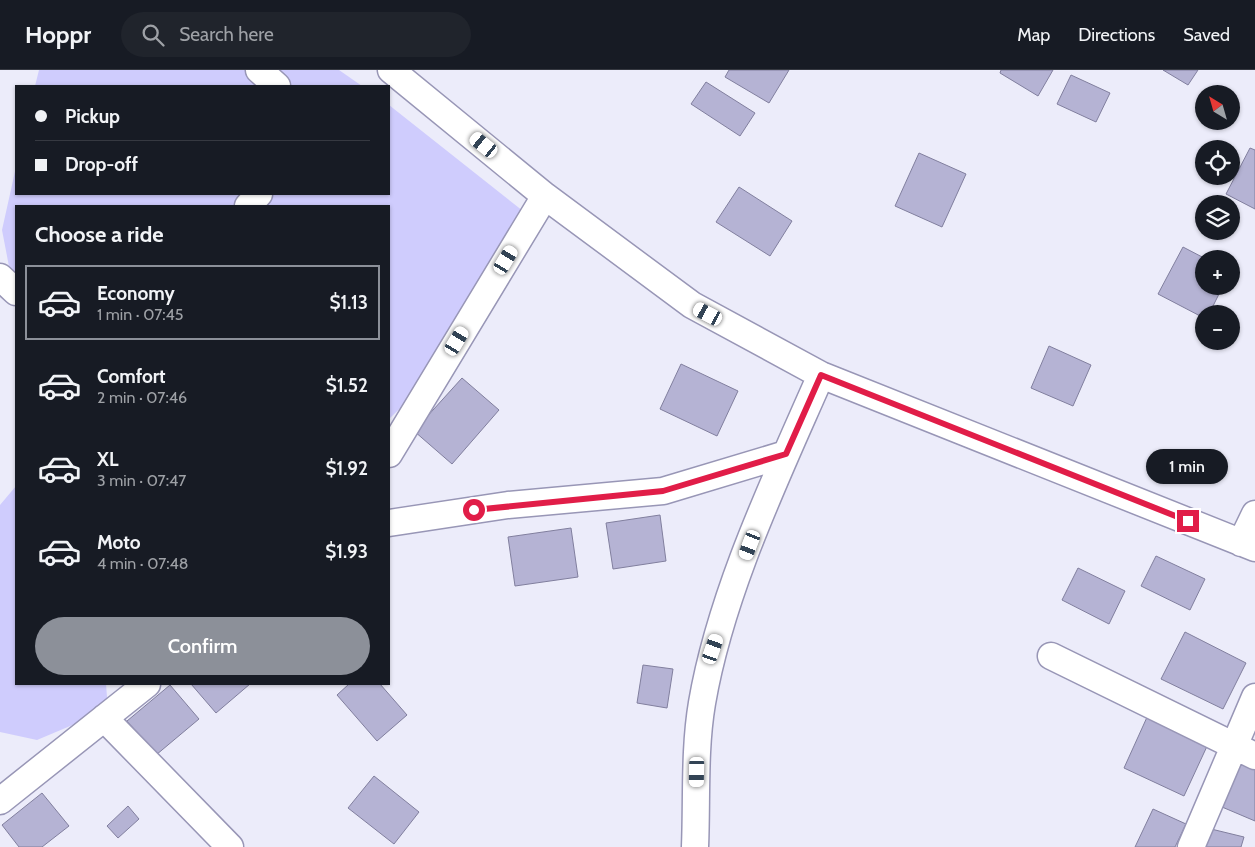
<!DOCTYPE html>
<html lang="en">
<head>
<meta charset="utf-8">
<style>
	body { margin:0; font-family:Cabin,sans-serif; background:#20242c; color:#f1f3f6; height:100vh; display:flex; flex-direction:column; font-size:19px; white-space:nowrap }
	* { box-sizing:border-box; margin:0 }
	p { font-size:16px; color:#9ea1a6 }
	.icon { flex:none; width:28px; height:28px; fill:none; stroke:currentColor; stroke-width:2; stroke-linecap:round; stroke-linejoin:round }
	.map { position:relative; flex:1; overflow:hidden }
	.drawer { position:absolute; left:15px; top:135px; width:375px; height:480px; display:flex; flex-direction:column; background:#171b24; border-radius:0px; box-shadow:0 1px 4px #0004 }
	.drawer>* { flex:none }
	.guide { position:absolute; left:15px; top:15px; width:375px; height:110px; border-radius:0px; box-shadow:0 1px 4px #0004; display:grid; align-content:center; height:110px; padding:0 20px; background:#171b24 }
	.needle { width:32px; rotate:323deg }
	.buttons { position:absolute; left:1195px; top:15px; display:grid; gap:10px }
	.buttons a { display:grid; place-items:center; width:45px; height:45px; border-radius:50%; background:#171b24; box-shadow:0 1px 4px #0004; font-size:25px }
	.end { position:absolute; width:22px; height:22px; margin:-11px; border:6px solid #e11d48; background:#fff; box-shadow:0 0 0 2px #fff }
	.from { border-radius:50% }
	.bubble { position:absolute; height:35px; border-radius:18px; background:#171b24; box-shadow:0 1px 4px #0004; font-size:16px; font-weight:600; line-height:35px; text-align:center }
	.car { position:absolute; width:15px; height:30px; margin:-15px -8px; border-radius:6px; box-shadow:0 0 4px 1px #0007; background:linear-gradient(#fff 24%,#345 0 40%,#fff 0 76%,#345 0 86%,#fff 0) }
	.guide b { display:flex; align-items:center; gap:18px; height:48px; font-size:19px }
	.guide b+b { border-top:1px solid #363941 }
	.guide i { width:12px; height:12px; background:#f1f3f6 }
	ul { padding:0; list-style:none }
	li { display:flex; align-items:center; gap:15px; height:75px; margin:0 10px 8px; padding:0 10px; border:2px solid transparent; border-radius:0px }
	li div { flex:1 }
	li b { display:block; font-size:19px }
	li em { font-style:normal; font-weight:600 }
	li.current { border-color:#8c9099 }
	li>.icon { width:45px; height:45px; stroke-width:1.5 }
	h2 { padding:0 20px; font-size:22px; line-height:60px }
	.primary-button { display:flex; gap:10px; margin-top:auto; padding:10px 20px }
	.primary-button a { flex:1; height:58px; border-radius:30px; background:#8c9099; color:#fff; font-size:20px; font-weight:600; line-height:58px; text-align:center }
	header { display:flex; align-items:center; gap:30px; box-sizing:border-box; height:70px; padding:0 25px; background:#171b24; border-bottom:1px solid #363941 }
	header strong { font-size:24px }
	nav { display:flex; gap:28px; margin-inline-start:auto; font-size:18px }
	.search { width:350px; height:45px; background:#20242c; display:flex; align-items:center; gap:12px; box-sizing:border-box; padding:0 18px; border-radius:28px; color:#9ea1a6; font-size:19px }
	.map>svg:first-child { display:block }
	.green { fill:#cfccfd }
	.building { fill:#b5b3d4; stroke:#817f9e }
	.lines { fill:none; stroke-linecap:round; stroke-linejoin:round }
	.minor-casing { stroke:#9896b6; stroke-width:29 }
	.minor { stroke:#fff; stroke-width:26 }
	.route { stroke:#e11d48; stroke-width:6 }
</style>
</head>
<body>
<header>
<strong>Hoppr</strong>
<div class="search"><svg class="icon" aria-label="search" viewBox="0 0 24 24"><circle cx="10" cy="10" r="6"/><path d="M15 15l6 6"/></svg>Search here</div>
<nav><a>Map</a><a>Directions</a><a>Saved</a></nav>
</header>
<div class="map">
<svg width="1255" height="777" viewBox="0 0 1255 777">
	<rect width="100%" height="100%" fill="#ececfa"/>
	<path class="green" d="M39,0H339L362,16H35Z
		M389,35L523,141L419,320L389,349V136H16V233L2,160L16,97V124H389Z
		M16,416V614H106L108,640L37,670L0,662V435Z"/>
	<path class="building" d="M729,0H789L769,33L725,7Z
		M1001,0H1053L1038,26L1000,3Z
		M1163,0H1198L1188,15Z
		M1071,5L1110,23L1096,52L1057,34Z
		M706,12L755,43L740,66L691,34Z
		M1250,78L1255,80V139L1226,124Z
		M919,83L966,104L942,157L895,136Z
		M739,117L792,151L770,186L716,152Z
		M1183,177L1206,189H1204V216H1223L1209,244H1204V248L1158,224Z
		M1049,276L1091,295L1073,336L1031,318Z
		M681,294L738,321L717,366L660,339Z
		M462,308L499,340L452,394L414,361Z
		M660,445L666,491L613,499L606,453Z
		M571,458L578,507L515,516L508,467Z
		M1156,486L1205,509L1190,540L1141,516Z
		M1078,498L1125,521L1109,554L1062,530Z
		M1185,562L1246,593L1223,639L1161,609Z
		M643,595L673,599L667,638L637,633Z
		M191,614H250L216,643Z
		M349,614H380L407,645L377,671L337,625Z
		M170,615L199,649L156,685L127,651Z
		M1148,645L1209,672L1184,726L1124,698Z
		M1242,690L1255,696V751L1222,737Z
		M374,706L419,742L394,774L348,738Z
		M42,723L69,756L42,777H19L2,755Z
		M128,736L139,749L118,768L107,756Z
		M1153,739L1186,754L1175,777H1135Z
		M1207,758L1244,767L1241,777H1202Z"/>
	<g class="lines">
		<defs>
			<path id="minor" d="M259,0L277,16
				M391,0L545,126L692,235L821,305L1255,478
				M248,136L259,124
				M0,207L16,222
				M389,384L545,126
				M389,453L508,435L663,421L786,384
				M1241,473L1255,444
				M1051,586L1255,686
				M104,648L230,777
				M0,731L147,614
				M695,777C697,729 694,680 702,633C721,522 776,408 821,305
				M1191,777L1255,627"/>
		</defs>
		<use href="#minor" class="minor-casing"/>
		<use href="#minor" class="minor"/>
	</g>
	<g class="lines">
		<path class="route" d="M474,440L663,421L786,384L821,305L1188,451"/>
	</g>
</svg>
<div class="buttons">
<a><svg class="needle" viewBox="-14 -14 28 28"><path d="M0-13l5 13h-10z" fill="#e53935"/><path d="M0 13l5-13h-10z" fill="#9ea1a6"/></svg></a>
<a><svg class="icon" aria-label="locate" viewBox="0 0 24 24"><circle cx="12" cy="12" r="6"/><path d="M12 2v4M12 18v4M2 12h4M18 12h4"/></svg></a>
<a><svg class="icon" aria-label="layers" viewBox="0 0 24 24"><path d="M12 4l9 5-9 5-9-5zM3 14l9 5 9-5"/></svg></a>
<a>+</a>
<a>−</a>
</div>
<i class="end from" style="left:474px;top:440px"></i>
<i class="end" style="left:1188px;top:451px"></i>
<div class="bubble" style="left:1146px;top:379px;width:82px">1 min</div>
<i class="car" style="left:484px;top:75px;rotate:309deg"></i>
<i class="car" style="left:506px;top:190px;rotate:31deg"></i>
<i class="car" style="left:708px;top:244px;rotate:298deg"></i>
<i class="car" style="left:457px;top:271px;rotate:31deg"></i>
<i class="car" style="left:750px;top:475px;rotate:201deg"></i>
<i class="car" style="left:713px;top:579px;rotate:19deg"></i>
<i class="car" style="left:697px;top:702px;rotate:181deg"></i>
<div class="guide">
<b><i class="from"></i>Pickup</b>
<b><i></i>Drop-off</b>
</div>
<section class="drawer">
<h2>Choose a ride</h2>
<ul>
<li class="current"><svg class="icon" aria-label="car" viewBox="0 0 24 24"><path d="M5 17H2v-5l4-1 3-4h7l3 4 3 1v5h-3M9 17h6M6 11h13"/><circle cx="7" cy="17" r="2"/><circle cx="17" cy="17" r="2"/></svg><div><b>Economy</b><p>1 min · 07:45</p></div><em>$1.13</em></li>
<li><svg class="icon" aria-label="car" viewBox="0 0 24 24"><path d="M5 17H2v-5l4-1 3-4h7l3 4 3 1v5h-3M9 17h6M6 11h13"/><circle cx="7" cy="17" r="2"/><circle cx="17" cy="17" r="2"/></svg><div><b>Comfort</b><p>2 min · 07:46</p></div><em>$1.52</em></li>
<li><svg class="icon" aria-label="car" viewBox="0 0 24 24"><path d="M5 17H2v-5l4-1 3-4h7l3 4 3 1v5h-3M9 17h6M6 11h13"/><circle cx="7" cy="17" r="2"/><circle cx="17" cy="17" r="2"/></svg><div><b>XL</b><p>3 min · 07:47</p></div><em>$1.92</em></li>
<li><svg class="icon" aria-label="car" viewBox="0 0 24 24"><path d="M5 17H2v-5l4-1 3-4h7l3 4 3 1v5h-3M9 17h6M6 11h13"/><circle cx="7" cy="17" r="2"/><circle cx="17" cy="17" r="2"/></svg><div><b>Moto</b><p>4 min · 07:48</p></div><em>$1.93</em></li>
</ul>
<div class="primary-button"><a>Confirm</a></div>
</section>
</div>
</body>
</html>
